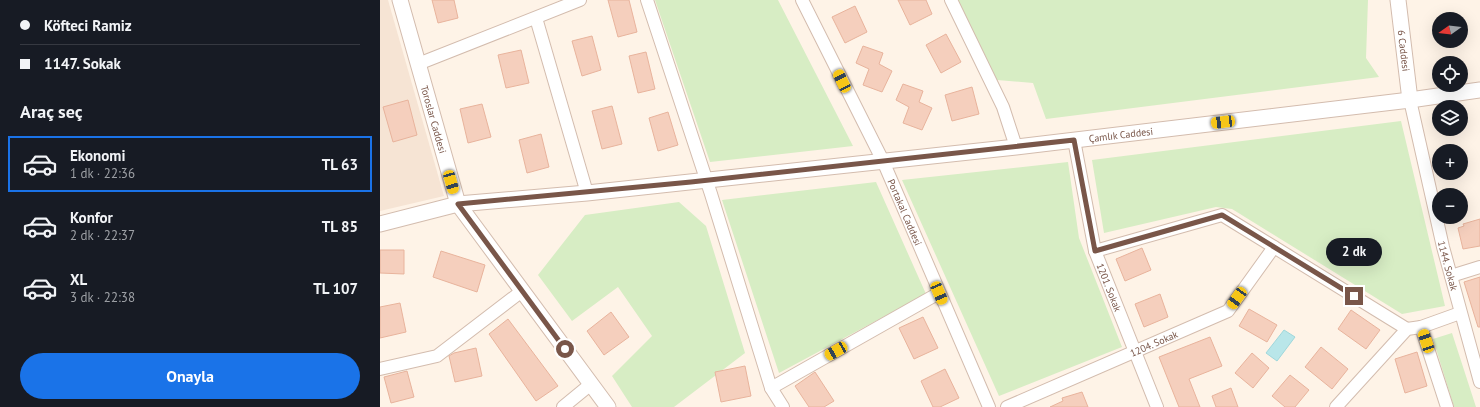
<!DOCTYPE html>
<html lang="tr">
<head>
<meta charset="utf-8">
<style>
	body { margin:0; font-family:"PT Sans",sans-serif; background:#20242c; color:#f1f3f6; height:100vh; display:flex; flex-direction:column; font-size:15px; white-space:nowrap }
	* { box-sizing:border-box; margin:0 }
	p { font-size:13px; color:#9ea1a6 }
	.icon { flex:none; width:22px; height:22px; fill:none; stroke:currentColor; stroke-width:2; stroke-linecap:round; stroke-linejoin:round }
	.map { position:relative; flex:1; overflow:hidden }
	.side { display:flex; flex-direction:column; background:#171b24; width:380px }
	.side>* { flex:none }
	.guide { display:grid; align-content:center; height:88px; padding:0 20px; background:#171b24 }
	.needle { width:26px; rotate:256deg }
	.buttons { position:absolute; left:1052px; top:12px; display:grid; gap:8px }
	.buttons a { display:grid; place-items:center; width:36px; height:36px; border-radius:50%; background:#171b24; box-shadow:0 4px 16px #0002; font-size:20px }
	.end { position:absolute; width:18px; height:18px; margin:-9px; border:5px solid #795649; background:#fff; box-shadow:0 0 0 2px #fff }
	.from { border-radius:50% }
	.bubble { position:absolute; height:28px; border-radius:14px; background:#171b24; box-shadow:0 4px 16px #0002; font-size:13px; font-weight:700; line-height:28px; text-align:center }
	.car { position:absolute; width:12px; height:24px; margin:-12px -6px; border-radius:5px; box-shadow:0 0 3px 1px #0007; background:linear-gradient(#f5c518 24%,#345 0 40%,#f5c518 0 76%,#345 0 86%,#f5c518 0) }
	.guide b { display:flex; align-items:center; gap:14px; height:38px; font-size:15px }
	.guide b+b { border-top:1px solid #363941 }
	.guide i { width:10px; height:10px; background:#f1f3f6 }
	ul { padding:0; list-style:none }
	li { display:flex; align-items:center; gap:12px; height:56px; margin:0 8px 6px; padding:0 12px; border:2px solid transparent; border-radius:0px }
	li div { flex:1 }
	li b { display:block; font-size:15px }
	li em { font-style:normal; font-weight:700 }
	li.selected { border-color:#1a73e8 }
	li>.icon { width:36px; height:36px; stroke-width:1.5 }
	h2 { padding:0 20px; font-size:18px; line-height:48px }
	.button { display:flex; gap:8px; margin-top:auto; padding:8px 20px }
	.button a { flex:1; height:46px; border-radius:24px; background:#1a73e8; color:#fff; font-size:16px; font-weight:700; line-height:46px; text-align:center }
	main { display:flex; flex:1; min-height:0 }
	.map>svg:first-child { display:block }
	.residential { fill:#f6e4d4 }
	.green { fill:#d7edc4 }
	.water { fill:#b9e6e9; stroke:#9fd7db }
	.building { fill:#f5cfbd; stroke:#e8b39c }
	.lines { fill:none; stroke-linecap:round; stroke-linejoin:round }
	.minor-casing { stroke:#d3bcae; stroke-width:14 }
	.tertiary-casing { stroke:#d3bcae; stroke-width:17 }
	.minor { stroke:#fff; stroke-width:12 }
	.tertiary { stroke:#fff; stroke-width:15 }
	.route { stroke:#795649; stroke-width:5 }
	.labels { text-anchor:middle; stroke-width:3; stroke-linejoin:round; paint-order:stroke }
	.street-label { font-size:10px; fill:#795649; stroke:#fff7ee }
</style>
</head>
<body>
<main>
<section class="side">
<div class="guide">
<b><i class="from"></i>Köfteci Ramiz</b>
<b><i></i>1147. Sokak</b>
</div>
<h2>Araç seç</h2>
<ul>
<li class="selected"><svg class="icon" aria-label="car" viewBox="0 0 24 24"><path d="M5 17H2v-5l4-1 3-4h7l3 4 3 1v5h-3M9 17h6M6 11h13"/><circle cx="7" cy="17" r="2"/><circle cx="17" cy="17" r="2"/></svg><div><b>Ekonomi</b><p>1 dk · 22:36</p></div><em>TL 63</em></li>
<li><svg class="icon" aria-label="car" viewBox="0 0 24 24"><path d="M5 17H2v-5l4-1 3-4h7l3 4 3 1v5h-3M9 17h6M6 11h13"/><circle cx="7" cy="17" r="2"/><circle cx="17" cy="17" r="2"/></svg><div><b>Konfor</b><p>2 dk · 22:37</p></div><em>TL 85</em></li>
<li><svg class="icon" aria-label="car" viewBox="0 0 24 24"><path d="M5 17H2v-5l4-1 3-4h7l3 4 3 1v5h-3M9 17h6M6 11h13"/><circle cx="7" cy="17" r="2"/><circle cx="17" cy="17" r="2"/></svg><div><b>XL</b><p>3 dk · 22:38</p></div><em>TL 107</em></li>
</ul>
<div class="button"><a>Onayla</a></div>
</section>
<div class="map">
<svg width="1100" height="407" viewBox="0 0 1100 407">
	<rect width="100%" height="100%" fill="#fef3e7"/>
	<path class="residential" d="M0,0H8L64,196L0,211Z"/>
	<path class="green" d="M275,0H398L473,146L330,162Z
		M578,0H988L986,58L999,77L666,119L653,83L617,80Z
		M1021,121L1065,306L1022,314L852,209L836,207L724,233L712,160Z
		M688,162L699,238L742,347L619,396L522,180Z
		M496,182L546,294L399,373L342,200Z
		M299,202L326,226L365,353L294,407H252L232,376L272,336L238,287L192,321L158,275L205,215Z
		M1072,333L1096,407H1074L1053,339Z"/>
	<path class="water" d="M904,330L915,337L897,361L886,353Z"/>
	<path class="building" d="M52,0H74L78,18L58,23Z
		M228,0H249L257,32L238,37Z
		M518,0H546L552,14L530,25Z
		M475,6L487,32L465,43L452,17Z
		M566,34L581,62L561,73L546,45Z
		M212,36L221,70L202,76L192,41Z
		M483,46L503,53L499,64L512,71L502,92L483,85L489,69L476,63Z
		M141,50L149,83L126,88L118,55Z
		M266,52L275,89L258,93L249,56Z
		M523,84L543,91L539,102L552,108L542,130L523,123L529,107L516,100Z
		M592,87L599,114L572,121L565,95Z
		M28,100L37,135L13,142L3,107Z
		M102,104L111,137L88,143L80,109Z
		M232,106L242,144L222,149L212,111Z
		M288,112L298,145L278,151L269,118Z
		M161,134L169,167L147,173L139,140Z
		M1100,219V246L1083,249L1078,228L1084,226L1083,224Z
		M762,248L771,270L745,281L736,259Z
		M0,250H24V274L0,273Z
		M61,251L105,265L97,292L53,277Z
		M1100,277V327H1098L1084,282Z
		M780,294L788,317L764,327L755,304Z
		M20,303L26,332L0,338V307Z
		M869,309L897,325L887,342L859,326Z
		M971,310L1000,330L986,349L958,329Z
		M231,312L249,337L224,355L207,331Z
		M543,317L558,348L534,359L519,328Z
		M128,319L178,386L156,401L109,334Z
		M830,337L842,366L809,379L820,407H799L779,357Z
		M941,347L968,369L952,389L925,367Z
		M96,348L102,376L75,382L69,356L74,353Z
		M1037,352L1047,386L1025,393L1015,359Z
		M872,353L889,368L873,388L855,373Z
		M365,366L371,396L341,402L335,372Z
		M565,369L579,398L560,407H553L541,381Z
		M27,371L34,397L11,403L4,377Z
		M435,372L454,401L444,407H429L415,386Z
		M910,375L929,390L915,407H905L892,396Z
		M851,388L858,407H836L832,396Z
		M702,392L708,407H670L683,401L682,398Z"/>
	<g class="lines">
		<defs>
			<g id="minor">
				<path d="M267,0L331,194L391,388L403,407"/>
				<path id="s1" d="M422,0L503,161L609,407"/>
				<path d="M571,0L623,107L636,147"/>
				<path d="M156,18L207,193"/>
				<path d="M38,64L200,0"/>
				<path id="s2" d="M1030,100L1063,247L1100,382"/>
				<path id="s3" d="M694,140L715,251L777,407"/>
				<path d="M715,251L842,215L1027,329"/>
				<path d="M1071,276L1100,267"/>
				<path d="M1041,327L1067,407"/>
				<path d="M0,369L57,356L142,291"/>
				<path d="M391,388L559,293"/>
				<path d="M183,407L211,384"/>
				<path id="s4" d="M627,407L848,311L894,247"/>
				<path d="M956,407L1027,329L1041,327L1080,313"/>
			</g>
			<g id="tertiary">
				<path id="s5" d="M20,0L78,204L228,407"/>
				<path id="s6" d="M1018,0L1030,100"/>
				<path id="s7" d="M0,224L78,204L207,193L636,147L1030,100L1100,90"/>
			</g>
		</defs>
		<use href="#minor" class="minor-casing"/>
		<use href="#tertiary" class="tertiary-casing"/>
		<use href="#minor" class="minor"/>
		<use href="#tertiary" class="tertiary"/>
	</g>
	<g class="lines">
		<path class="route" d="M185,349L78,204L311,182L694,140L715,251L842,215L974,296"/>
	</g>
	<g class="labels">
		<g class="street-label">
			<text dy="4" stroke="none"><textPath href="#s6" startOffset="51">6 Caddesi</textPath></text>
			<text dy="4" stroke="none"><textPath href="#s5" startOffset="124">Toroslar Caddesi</textPath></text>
			<text dy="4" stroke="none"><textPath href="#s7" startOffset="747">Çamlık Caddesi</textPath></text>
			<text dy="4" stroke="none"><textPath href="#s1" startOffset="236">Portakal Caddesi</textPath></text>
			<text dy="4" stroke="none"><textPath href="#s2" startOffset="170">1144. Sokak</textPath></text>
			<text dy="4" stroke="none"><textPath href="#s3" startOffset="152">1201. Sokak</textPath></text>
			<text dy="4" stroke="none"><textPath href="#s4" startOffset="160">1204. Sokak</textPath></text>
		</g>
	</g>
</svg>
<div class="buttons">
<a><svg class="needle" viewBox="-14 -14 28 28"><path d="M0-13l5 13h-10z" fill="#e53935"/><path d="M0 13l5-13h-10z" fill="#9ea1a6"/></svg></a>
<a><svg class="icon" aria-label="locate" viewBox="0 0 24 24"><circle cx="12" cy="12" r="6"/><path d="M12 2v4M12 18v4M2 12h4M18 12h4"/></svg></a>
<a><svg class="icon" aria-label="layers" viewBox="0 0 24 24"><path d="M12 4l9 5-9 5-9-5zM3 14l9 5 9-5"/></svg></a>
<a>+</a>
<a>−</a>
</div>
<i class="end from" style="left:185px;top:349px"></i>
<i class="end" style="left:974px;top:296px"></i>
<div class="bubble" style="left:946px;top:238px;width:56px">2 dk</div>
<i class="car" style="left:462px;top:81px;rotate:334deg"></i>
<i class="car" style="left:843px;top:122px;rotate:263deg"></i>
<i class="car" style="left:71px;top:182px;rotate:164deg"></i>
<i class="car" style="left:559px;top:293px;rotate:157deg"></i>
<i class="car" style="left:857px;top:298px;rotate:216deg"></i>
<i class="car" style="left:1046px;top:341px;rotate:342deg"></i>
<i class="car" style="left:456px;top:351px;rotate:240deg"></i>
</div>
</main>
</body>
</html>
